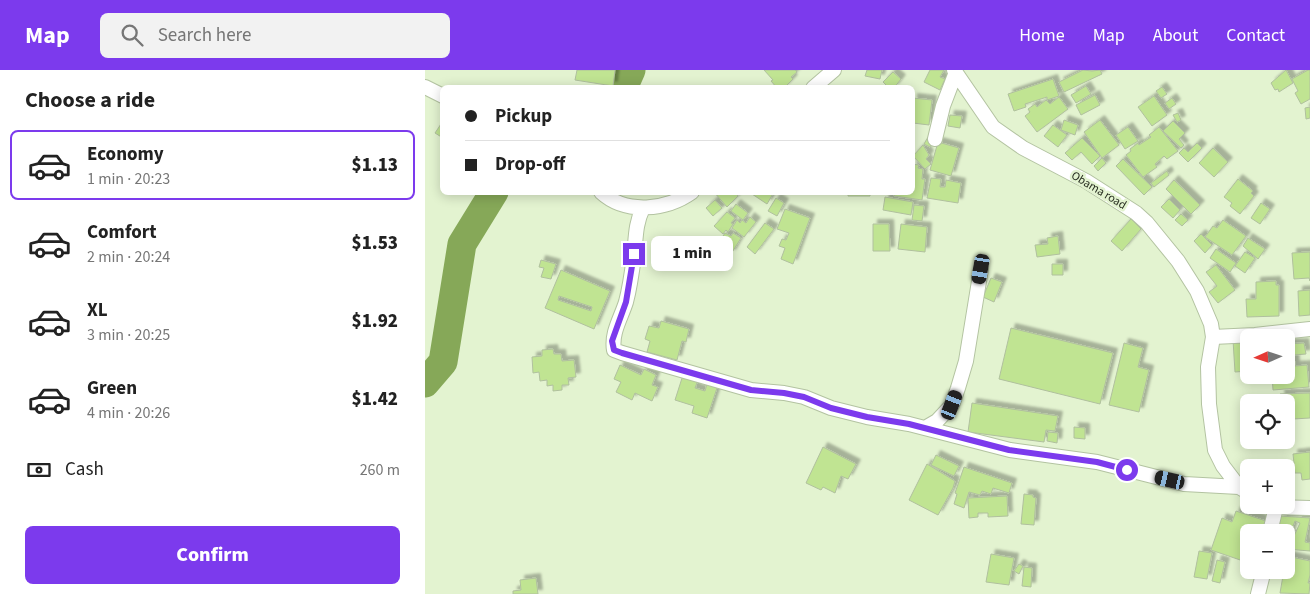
<!DOCTYPE html>
<html lang="en">
<head>
<meta charset="utf-8">
<style>
	body { margin:0; font-family:"Source Sans 3",sans-serif; background:#f2f2f2; color:#222; height:100vh; display:flex; flex-direction:column; font-size:19px; white-space:nowrap }
	* { box-sizing:border-box; margin:0 }
	p { font-size:16px; color:#767676 }
	.icon { flex:none; width:28px; height:28px; fill:none; stroke:currentColor; stroke-width:2; stroke-linecap:round; stroke-linejoin:round }
	.map { position:relative; flex:1; overflow:hidden }
	.panel { display:flex; flex-direction:column; background:#fff; width:425px }
	.panel>* { flex:none }
	.guide { position:absolute; left:15px; top:15px; width:475px; height:110px; border-radius:8px; box-shadow:0 2px 12px #0003; display:grid; align-content:center; height:110px; padding:0 25px; background:#fff }
	.needle { width:32px; rotate:267deg }
	.tools { position:absolute; left:815px; top:259px; display:grid; gap:10px }
	.tools a { display:grid; place-items:center; width:55px; height:55px; border-radius:8px; background:#fff; box-shadow:0 2px 12px #0003; font-size:25px }
	.end { position:absolute; width:22px; height:22px; margin:-11px; border:6px solid #7c3aed; background:#fff; box-shadow:0 0 0 2px #fff }
	.from { border-radius:50% }
	.bubble { position:absolute; height:35px; border-radius:8px; background:#fff; box-shadow:0 2px 12px #0003; font-size:16px; font-weight:800; line-height:35px; text-align:center }
	.car { position:absolute; width:15px; height:30px; margin:-15px -8px; border-radius:6px; box-shadow:0 0 4px 1px #0007; background:linear-gradient(#222 24%,#8ab4d8 0 40%,#222 0 76%,#8ab4d8 0 86%,#222 0) }
	.guide b { display:flex; align-items:center; gap:18px; height:48px; font-size:19px }
	.guide b+b { border-top:1px solid #e0e0e0 }
	.guide i { width:12px; height:12px; background:#222 }
	ul { padding:0; list-style:none }
	li { display:flex; align-items:center; gap:15px; height:70px; margin:0 10px 8px; padding:0 15px; border:2px solid transparent; border-radius:8px }
	li div { flex:1 }
	li b { display:block; font-size:19px }
	li em { font-style:normal; font-weight:800 }
	li.on { border-color:#7c3aed }
	li>.icon { width:45px; height:45px; stroke-width:1.5 }
	h2 { padding:0 25px; font-size:22px; line-height:60px }
	.pay { display:flex; align-items:center; gap:12px; height:55px; padding:0 25px; font-size:19px }
	.pay p { margin-inline-start:auto }
	.action { display:flex; gap:10px; margin-top:auto; padding:10px 25px }
	.action a { flex:1; height:58px; border-radius:8px; background:#7c3aed; color:#fff; font-size:20px; font-weight:800; line-height:58px; text-align:center }
	header { display:flex; align-items:center; gap:30px; box-sizing:border-box; height:70px; padding:0 25px; background:#7c3aed; color:#fff }
	header strong { font-size:24px }
	nav { display:flex; gap:28px; margin-inline-start:auto; font-size:18px }
	.search { width:350px; height:45px; background:#f2f2f2; display:flex; align-items:center; gap:12px; box-sizing:border-box; padding:0 18px; border-radius:8px; color:#767676; font-size:19px }
	main { display:flex; flex:1; min-height:0 }
	.map>svg:first-child { display:block }
	.lines { fill:none; stroke-linecap:round; stroke-linejoin:round }
	.river { stroke:#86a858; stroke-width:29 }
	.building { fill:#c0e492; stroke:#b0c09e; fill-rule:evenodd; filter:url(#shadow) }
	.street-casing { stroke:#b3c3a1; stroke-width:16 }
	.street { stroke:#fff; stroke-width:14 }
	.route { stroke:#7c3aed; stroke-width:6 }
	.labels { text-anchor:middle; stroke-width:5; stroke-linejoin:round; paint-order:stroke }
	.street-label { font-size:12px; fill:#272d20; stroke:#e3f3d0 }
</style>
</head>
<body>
<header>
<strong>Map</strong>
<div class="search"><svg class="icon" aria-label="search" viewBox="0 0 24 24"><circle cx="10" cy="10" r="6"/><path d="M15 15l6 6"/></svg>Search here</div>
<nav><a>Home</a><a>Map</a><a>About</a><a>Contact</a></nav>
</header>
<main>
<section class="panel">
<h2>Choose a ride</h2>
<ul>
<li class="on"><svg class="icon" aria-label="car" viewBox="0 0 24 24"><path d="M5 17H2v-5l4-1 3-4h7l3 4 3 1v5h-3M9 17h6M6 11h13"/><circle cx="7" cy="17" r="2"/><circle cx="17" cy="17" r="2"/></svg><div><b>Economy</b><p>1 min · 20:23</p></div><em>$1.13</em></li>
<li><svg class="icon" aria-label="car" viewBox="0 0 24 24"><path d="M5 17H2v-5l4-1 3-4h7l3 4 3 1v5h-3M9 17h6M6 11h13"/><circle cx="7" cy="17" r="2"/><circle cx="17" cy="17" r="2"/></svg><div><b>Comfort</b><p>2 min · 20:24</p></div><em>$1.53</em></li>
<li><svg class="icon" aria-label="car" viewBox="0 0 24 24"><path d="M5 17H2v-5l4-1 3-4h7l3 4 3 1v5h-3M9 17h6M6 11h13"/><circle cx="7" cy="17" r="2"/><circle cx="17" cy="17" r="2"/></svg><div><b>XL</b><p>3 min · 20:25</p></div><em>$1.92</em></li>
<li><svg class="icon" aria-label="car" viewBox="0 0 24 24"><path d="M5 17H2v-5l4-1 3-4h7l3 4 3 1v5h-3M9 17h6M6 11h13"/><circle cx="7" cy="17" r="2"/><circle cx="17" cy="17" r="2"/></svg><div><b>Green</b><p>4 min · 20:26</p></div><em>$1.42</em></li>
</ul>
<div class="pay"><svg class="icon" aria-label="cash" viewBox="0 0 24 24"><path d="M3 7h18v10H3z"/><circle cx="12" cy="12" r="2"/></svg>Cash<p>260 m</p></div>
<div class="action"><a>Confirm</a></div>
</section>
<div class="map">
<svg width="885" height="524" viewBox="0 0 885 524">
	<defs>
		<filter id="shadow"><feDropShadow dx="4.5" dy="-4.5" stdDeviation="1" flood-color="#0004"/></filter>
	</defs>
	<rect width="100%" height="100%" fill="#e3f3d0"/>
	<g class="lines">
		<path class="river" d="M198,18L206,0
			M0,313L18,292L37,174L69,122"/>
	</g>
	<path class="building" d="M152,0H190L188,16L150,10Z
		M339,0H370L372,2L366,7L368,9L359,18H352L346,11L348,10Z
		M442,0H457L455,9L440,6Z
		M505,0H519L515,7L520,9L515,20L499,12Z
		M658,0L667,1L675,0L677,4L639,22L634,12Z
		M861,0L868,13L854,22L853,19L850,20L846,13Z
		M883,0H885V29L876,34L870,23L873,21L867,9Z
		M468,2L476,9L469,18H464L458,12Z
		M628,9L634,26L622,30V27L600,34L601,37L589,41L583,24Z
		M661,16L666,24L651,33L646,25Z
		M737,17L742,24L736,28L731,21Z
		M670,25L675,35L656,45L651,35Z
		M729,26L742,45L727,56L713,37Z
		M634,27L643,39L612,62L600,46L605,42L603,39L610,34L612,37L621,30L625,34Z
		M488,28L507,30L504,55L488,53Z
		M747,28L751,34L744,39L740,33Z
		M885,37V48L881,49L880,38Z
		M753,43L756,50L752,52L748,45Z
		M525,45L537,46L535,58L523,56Z
		M639,50L653,55L650,65L636,60Z
		M675,50L694,75L677,88L659,62Z
		M18,51V68L10,63Z
		M748,51L760,63L754,69L759,75L756,78L738,61Z
		M628,55L642,65L633,77L619,66Z
		M703,57L713,71L700,79L691,65Z
		M734,57L753,81L742,89L739,86L730,94L732,97L718,107L701,85L706,81L705,79L713,73L714,75L726,67L724,65Z
		M503,67L509,70L505,77L499,74Z
		M657,68L675,86L667,94L656,82L647,90L640,83Z
		M513,72L534,78L526,106L505,100Z
		M772,73L777,78L763,92L754,83L759,78L763,82Z
		M498,75L504,85L501,89L506,94L500,99L488,86Z
		M788,78L803,92L789,107L774,93Z
		M677,88L681,93L673,101L669,96Z
		M698,89L727,117L719,125L691,96Z
		M488,94L494,95L493,98L498,99L497,109H500L497,130L469,126L470,122H488Z
		M742,101L744,105L729,117L726,113Z
		M506,108L516,109L515,117H520L521,110L536,113L533,133L502,128Z
		M813,109L828,121L826,123L829,126L815,144L805,136L807,133L799,127Z
		M749,110L775,135L766,144L741,119Z
		M289,122H310L313,126L302,137Z
		M324,122H349L342,134Z
		M423,122H445V126H423Z
		M460,127L488,132L486,145L458,140Z
		M351,128L359,133L352,146L343,141Z
		M744,129L755,140L748,148L736,137Z
		M290,130L297,138L288,146L281,138Z
		M836,133L845,139L835,154L826,148Z
		M311,134L323,143L318,150L306,141Z
		M489,135L499,136L497,151L487,150Z
		M360,139L385,148L368,194L356,189L360,178L354,176L357,169L361,170L364,163L352,159Z
		M302,142L310,148L306,153L308,154L303,162L301,160L298,164L289,156Z
		M756,144L763,150L757,156L750,150Z
		M325,147L331,152L319,167L307,158L312,150L315,153L317,150L321,153Z
		M706,149L716,159L697,181L686,171Z
		M798,150L821,166L807,185L780,167L788,156L792,158Z
		M340,153L349,159L330,184L322,177Z
		M448,154H464L465,181H448Z
		M476,154L502,157L500,182L473,179Z
		M300,163L306,166L308,163L316,168L306,184L296,177L300,172L296,169Z
		M776,164L787,175L780,183L769,171Z
		M633,166L635,184L612,187L610,175L623,174L622,168Z
		M823,168L840,179L833,189L818,176Z
		M791,179L811,193L805,202L785,188Z
		M820,182L830,188L820,203L810,196Z
		M885,182V211L884,208L869,209L867,183Z
		M116,190L131,194L126,209L116,207L119,198L114,197Z
		M627,194H638V205H627Z
		M791,195L810,220L793,233L784,222L792,216L781,202Z
		M136,200L185,221L169,259L120,238ZM134,226L167,237L166,241L133,230Z
		M566,208L577,212L569,232L558,227Z
		M851,211V215H854V246L822,247L821,229H831V212Z
		M885,220V245L874,246L873,221Z
		M236,251L264,259L261,272L257,271L252,290L222,282L225,271L220,269L224,256L234,258Z
		M586,258L688,283L675,334L574,309Z
		M824,269V301L810,302L808,270Z
		M699,273L718,278L713,297L724,300L714,342L684,335Z
		M879,273L881,284L869,285L870,296L882,295L884,317L848,320L847,305H861V274Z
		M128,279L129,284H136L137,291L149,290L151,307L143,308L144,315H137V320L128,321V315L122,316V310L115,311L114,302L108,303L107,287L117,286V280Z
		M195,295L216,305L219,299L231,305L227,315L233,317L227,331L210,323L207,330L191,322L196,312L189,309Z
		M258,305L273,310L270,318L280,321L282,314L292,318L282,348L267,343L269,336L250,330Z
		M885,323V348L868,349L867,336H861V332H856L855,324Z
		M547,333L633,346L630,361L621,360L619,372L543,362Z
		M649,357L660,358V369L649,368Z
		M623,362L633,363L632,373L622,371Z
		M398,377L431,394L423,409L416,406L410,423L398,417L396,420L381,413Z
		M885,382V409L877,410L876,403H870L868,384Z
		M511,385L534,396L529,406L506,395Z
		M502,394L530,411L528,418L513,445L484,430Z
		M539,397L587,413L584,423L568,418L566,424L557,421L555,425L544,422L539,438L529,434L532,424L530,423Z
		M599,424L608,425V427L611,428L609,455L596,454Z
		M582,426L583,446L563,447V443H553V447L544,448L543,428Z
		M811,441L844,452L841,462H824V493L786,480L797,448L807,452Z
		M855,446L885,448L880,472L885,473V481L861,479V462H854ZM870,451L875,453L869,466L865,464Z
		M774,481L787,483L782,509L769,507Z
		M566,484L589,488L584,515L561,512Z
		M862,486L885,491V505L883,513H885L884,524L855,523L859,500H861Z
		M792,490L800,492L795,513L787,511Z
		M594,494L598,496L594,504L589,501Z
		M599,497L607,498L606,517L597,516Z
		M111,508L113,524H88V521L96,520L95,510Z"/>
	<g class="lines">
		<defs>
			<path id="street" d="M529,0L568,57L598,78L661,111L711,143L722,153L753,191L772,221L786,254L788,267L783,297L784,334L790,380L798,396L814,417L824,423
				M0,17L18,26
				M388,18L409,0
				M510,69L518,36L531,2
				M176,122C201,145 242,140 267,122
				M218,138C210,154 211,169 209,186C207,202 205,217 201,232C196,248 186,263 189,280L197,283L326,320L359,323L379,327L406,338L442,347L484,354L585,380L672,392L759,414L814,417
				M788,267L830,265L885,259
				M500,358L512,351L527,335L533,318L541,291L556,199
				M846,435L851,437L885,438
				M845,462L851,437
				M833,524L839,500"/>
		</defs>
		<use href="#street" class="street-casing"/>
		<use href="#street" class="street"/>
	</g>
	<g class="lines">
		<path class="route" d="M209,184L201,232L187,271L189,280L197,283L326,320L359,323L379,327L406,338L442,347L484,354L584,380L672,392L702,400"/>
	</g>
	<g class="labels">
		<g class="street-label">
			<text transform="translate(674 120) rotate(31)" y="4">Obama road</text>
		</g>
	</g>
</svg>
<div class="tools">
<a><svg class="needle" viewBox="-14 -14 28 28"><path d="M0-13l5 13h-10z" fill="#e53935"/><path d="M0 13l5-13h-10z" fill="#767676"/></svg></a>
<a><svg class="icon" aria-label="locate" viewBox="0 0 24 24"><circle cx="12" cy="12" r="6"/><path d="M12 2v4M12 18v4M2 12h4M18 12h4"/></svg></a>
<a>+</a>
<a>−</a>
</div>
<i class="end from" style="left:702px;top:400px"></i>
<i class="end" style="left:209px;top:184px"></i>
<div class="bubble" style="left:226px;top:166px;width:82px">1 min</div>
<i class="car" style="left:556px;top:199px;rotate:190deg"></i>
<i class="car" style="left:527px;top:335px;rotate:21deg"></i>
<i class="car" style="left:745px;top:410px;rotate:283deg"></i>
<div class="guide">
<b><i class="from"></i>Pickup</b>
<b><i></i>Drop-off</b>
</div>
</div>
</main>
</body>
</html>
